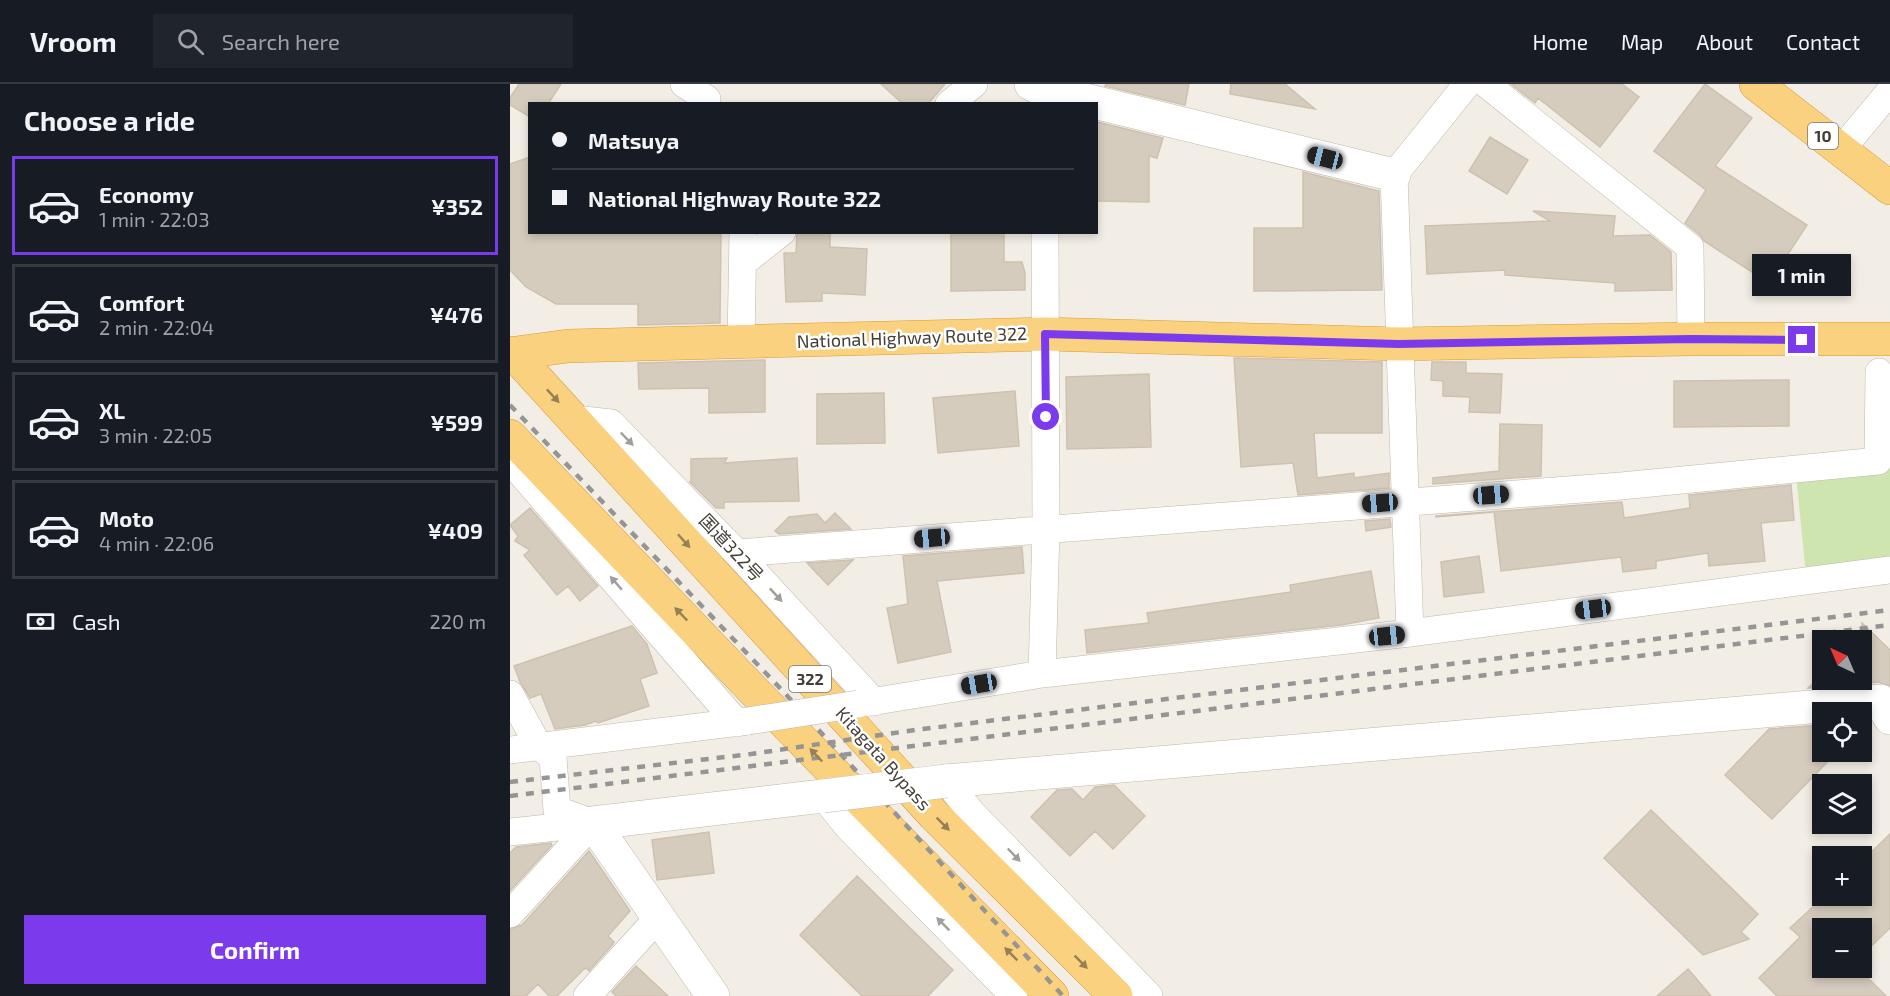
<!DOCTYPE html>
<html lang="en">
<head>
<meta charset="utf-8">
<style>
	body { margin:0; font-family:"Exo 2","Noto Sans JP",sans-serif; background:#20242c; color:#f1f3f6; height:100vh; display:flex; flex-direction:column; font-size:22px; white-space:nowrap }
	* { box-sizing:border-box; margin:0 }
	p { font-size:20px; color:#9ea1a6 }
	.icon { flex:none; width:33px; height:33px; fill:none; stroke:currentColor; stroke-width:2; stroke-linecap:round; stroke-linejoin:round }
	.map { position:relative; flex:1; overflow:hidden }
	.drawer { display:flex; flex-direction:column; background:#171b24; width:510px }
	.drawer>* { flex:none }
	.guide { position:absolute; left:18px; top:18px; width:570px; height:132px; border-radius:0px; box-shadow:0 3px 9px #0003; display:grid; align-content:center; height:132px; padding:0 24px; background:#171b24 }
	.needle { width:39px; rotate:316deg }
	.tools { position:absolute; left:1302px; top:546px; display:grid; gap:12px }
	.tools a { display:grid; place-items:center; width:60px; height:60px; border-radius:0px; background:#171b24; box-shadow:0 3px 9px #0003; font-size:30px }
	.end { position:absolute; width:27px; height:27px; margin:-14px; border:8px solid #7c3aed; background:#fff; box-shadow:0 0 0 3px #fff }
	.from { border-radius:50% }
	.bubble { position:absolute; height:42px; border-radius:0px; background:#171b24; box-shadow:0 3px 9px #0003; font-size:20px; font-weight:700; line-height:42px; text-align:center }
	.car { position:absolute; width:18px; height:36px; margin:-18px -9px; border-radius:8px; box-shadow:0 0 4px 2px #0007; background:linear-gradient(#222 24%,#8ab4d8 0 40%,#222 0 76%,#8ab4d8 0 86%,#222 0) }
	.guide b { display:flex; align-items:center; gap:21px; height:57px; font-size:22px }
	.guide b+b { border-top:2px solid #363941 }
	.guide i { width:15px; height:15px; background:#f1f3f6 }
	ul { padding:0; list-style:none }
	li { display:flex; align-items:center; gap:18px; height:99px; margin:0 12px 9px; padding:0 12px; border:3px solid #363941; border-radius:0px }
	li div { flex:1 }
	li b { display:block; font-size:22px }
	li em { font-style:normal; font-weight:700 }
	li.active { border-color:#7c3aed }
	li>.icon { width:54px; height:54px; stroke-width:1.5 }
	h2 { padding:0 24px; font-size:27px; line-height:72px }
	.pay { display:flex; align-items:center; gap:15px; height:66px; padding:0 24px; font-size:22px }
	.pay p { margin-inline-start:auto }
	.action { display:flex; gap:12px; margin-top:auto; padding:12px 24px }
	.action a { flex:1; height:69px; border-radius:0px; background:#7c3aed; color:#fff; font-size:24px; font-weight:700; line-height:69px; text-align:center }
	header { display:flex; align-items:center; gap:36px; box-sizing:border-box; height:84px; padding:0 30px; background:#171b24; border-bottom:2px solid #363941 }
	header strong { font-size:28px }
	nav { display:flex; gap:33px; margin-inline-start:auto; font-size:21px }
	.search { width:420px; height:54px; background:#20242c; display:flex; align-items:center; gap:15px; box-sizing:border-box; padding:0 21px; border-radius:0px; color:#9ea1a6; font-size:22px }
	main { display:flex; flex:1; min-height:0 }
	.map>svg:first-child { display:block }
	.green { fill:#cee5af }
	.building { fill:#d6ccbe; stroke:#cec1af; stroke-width:1.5 }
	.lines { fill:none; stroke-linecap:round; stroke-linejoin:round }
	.minor-casing { stroke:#c0b8ab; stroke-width:28 }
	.tertiary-casing { stroke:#c0b8ab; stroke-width:34 }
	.trunk-casing { stroke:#d89a39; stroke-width:34 }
	.minor { stroke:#fff; stroke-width:27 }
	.tertiary { stroke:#fff; stroke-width:33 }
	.trunk { stroke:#fad17f; stroke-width:33 }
	.rail { stroke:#959595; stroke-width:4.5; stroke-dasharray:8 8; stroke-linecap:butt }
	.minor-bridge-casing { stroke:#c0b8ab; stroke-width:28; stroke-linecap:butt }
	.tertiary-bridge-casing { stroke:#c0b8ab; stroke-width:34; stroke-linecap:butt }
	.minor-bridge { stroke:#fff; stroke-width:27 }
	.tertiary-bridge { stroke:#fff; stroke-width:33 }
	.oneway { fill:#968056 }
	.oneway2 { fill:#a29e9a }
	.route { stroke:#7c3aed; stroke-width:8 }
	.labels { text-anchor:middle; stroke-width:5; stroke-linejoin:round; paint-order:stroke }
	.shield { fill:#fff; stroke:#7c7872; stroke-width:1.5 }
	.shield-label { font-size:16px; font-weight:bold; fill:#443e35 }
	.street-label { font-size:18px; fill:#443e35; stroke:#fff }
</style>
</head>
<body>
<header>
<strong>Vroom</strong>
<div class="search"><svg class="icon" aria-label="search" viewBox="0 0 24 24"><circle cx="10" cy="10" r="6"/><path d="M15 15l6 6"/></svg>Search here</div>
<nav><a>Home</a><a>Map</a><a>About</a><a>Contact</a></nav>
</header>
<main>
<section class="drawer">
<h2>Choose a ride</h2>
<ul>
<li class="active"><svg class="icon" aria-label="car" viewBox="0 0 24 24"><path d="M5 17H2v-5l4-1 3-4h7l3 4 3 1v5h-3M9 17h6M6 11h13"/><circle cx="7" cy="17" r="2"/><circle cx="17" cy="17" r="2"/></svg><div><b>Economy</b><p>1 min · 22:03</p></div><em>¥352</em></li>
<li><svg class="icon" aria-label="car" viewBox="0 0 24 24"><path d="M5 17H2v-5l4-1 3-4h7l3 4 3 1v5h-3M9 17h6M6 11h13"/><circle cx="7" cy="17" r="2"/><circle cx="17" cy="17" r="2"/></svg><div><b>Comfort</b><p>2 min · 22:04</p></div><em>¥476</em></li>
<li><svg class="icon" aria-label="car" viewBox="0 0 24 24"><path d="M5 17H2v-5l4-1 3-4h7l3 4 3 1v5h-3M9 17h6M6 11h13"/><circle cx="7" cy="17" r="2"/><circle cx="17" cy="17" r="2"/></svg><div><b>XL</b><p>3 min · 22:05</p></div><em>¥599</em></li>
<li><svg class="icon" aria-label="car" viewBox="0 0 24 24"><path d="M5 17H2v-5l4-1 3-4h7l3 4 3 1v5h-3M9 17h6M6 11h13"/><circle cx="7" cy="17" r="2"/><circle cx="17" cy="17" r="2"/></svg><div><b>Moto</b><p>4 min · 22:06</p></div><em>¥409</em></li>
</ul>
<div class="pay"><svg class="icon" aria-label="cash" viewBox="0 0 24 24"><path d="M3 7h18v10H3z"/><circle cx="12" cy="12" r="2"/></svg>Cash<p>220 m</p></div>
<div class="action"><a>Confirm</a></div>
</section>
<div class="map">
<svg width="1380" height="912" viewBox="0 0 1380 912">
	<rect width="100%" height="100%" fill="#f2eee5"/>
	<path class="green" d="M1380,381V480L1296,491L1286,391Z"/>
	<path class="building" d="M9,0H51L38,20H20V33L0,21V14Z
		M371,0H435L418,20H393Z
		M596,0H679L675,21L595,2Z
		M721,0H775L805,25L720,10Z
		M1001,0H1112L1129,13L1090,63L1028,14L1025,19Z
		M1195,0L1242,34L1205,82L1297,141L1259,199L1194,157L1190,151L1175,139L1196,106L1144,67Z
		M587,38L653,54L647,74L639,72V118L586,117Z
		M980,53L1018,76L997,110L959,87Z
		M20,73V148H211L210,239L128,241V220H46L16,203L0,186V80Z
		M793,88L869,107L872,206L744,207V144H793Z
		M1023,127L1105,132L1103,152L1140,151L1161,168L1162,206L1105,207V199L995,191V186L917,190L915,142L1040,137Z
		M287,148H320V163L357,165L355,211L312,209V217L276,218L274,169H286Z
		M441,148H494V178H512L515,189V206L441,207Z
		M724,274L872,278V349H804L807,394L844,389V394L879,389V404L788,411L783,379L731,383Z
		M255,276V328L199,329V304L129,305L128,279Z
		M922,278H956V289L992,290L990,329L959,328L960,313L933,312V297L921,296Z
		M639,290L641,363L557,365L556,293Z
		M1279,296V342L1164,343V297Z
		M505,307L509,362L428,369L423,314Z
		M374,309L375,359L307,360V310Z
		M990,340L1032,341L1031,392L923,400V394L989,387Z
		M217,374L214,379L287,374L289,417L214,418V424H206L180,398H181V375Z
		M1281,401L1284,436L1251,439L1255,477L1199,482L1198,469L1146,477V484L1113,488L1111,473L991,487L984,428L926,433V432L1112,418L1114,434L1180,424L1179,411Z
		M20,424L88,502L70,517L58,502L47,511L14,471L20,466L5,457L8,452L0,441Z
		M325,429L341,445L269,450L265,447L279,433L307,430L315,439Z
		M880,435L881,443L856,447L855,437Z
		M512,463L514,489L427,497L441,568L388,579L377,524L398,520L393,472Z
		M969,472L974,508L934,513L931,478Z
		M343,476L318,501L297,479Z
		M861,487L869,534L831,541L577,569L575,546L639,539L637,529L781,508L780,501Z
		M1352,539L1380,566V602L1368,598L1298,604L1307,596H1352Z
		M122,542L137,560L147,589L130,595L139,622L88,639L86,637L75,641L45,645L31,610L20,614L10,598L4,582Z
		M1312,641V668H1327L1262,735L1215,691L1259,645Z
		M604,701L635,732L603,765L585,747L560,772L521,733L547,706L562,705L573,716L585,703Z
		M1141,726L1248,830L1231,848L1239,855L1193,871L1094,774Z
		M199,748L204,789L147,796L142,756Z
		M1380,750V844L1352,871V844H1312V884H1348L1376,912H1267L1249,894L1290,853L1280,844L1315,812H1352V777Z
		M41,759L42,761L0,807V769L6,763Z
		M79,767L120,827L98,852L104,858L103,860L79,887L76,884L73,886L47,912H39L28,900L16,912H0V845L12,841Z
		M347,792L443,886L418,912H352L290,851Z
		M126,882L158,912H106L102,908Z
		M1178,885L1201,912H1147Z"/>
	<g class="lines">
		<defs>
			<path id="minor" d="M174,0L197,15
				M976,0L1180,163L1181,255
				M439,20L464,0
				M1331,66L1380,7
				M234,178L272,148
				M231,259L233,148
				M65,335L101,339L227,469L364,618
				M2,354L3,380L227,639
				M227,469L1111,402L1368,377L1369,288
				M900,549L884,91L957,0
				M532,590L536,445L535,148
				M0,610L28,661L43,674L47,726L83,739
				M348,620L532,590L900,549L1380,486
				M0,666L238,637
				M436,697L463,730L639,912
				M313,712L338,743L504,912
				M0,748L75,740
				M0,830L83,739
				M77,912L148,834"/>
			<path id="tertiary" d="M521,0L534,6L884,91
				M436,697L1370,617L1380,634
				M203,912L83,739L313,712"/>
			<path id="trunk" d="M1246,0L1380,104
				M3,269L424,731L606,912
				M0,270L58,262L535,250L888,260L1181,255H1380
				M0,352L241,604L542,912"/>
		</defs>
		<use href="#minor" class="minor-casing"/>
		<use href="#tertiary" class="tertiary-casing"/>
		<use href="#trunk" class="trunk-casing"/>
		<use href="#minor" class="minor"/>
		<use href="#tertiary" class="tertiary"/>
		<use href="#trunk" class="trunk"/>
		<path class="rail" d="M0,321L270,604L553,912
			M0,698L241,670L405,646L1380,526
			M0,712L1380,541"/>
		<defs>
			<path id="minor-bridge" d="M238,637L348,620"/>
			<path id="tertiary-bridge" d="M313,712L436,697"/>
		</defs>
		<use href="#minor-bridge" class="minor-bridge-casing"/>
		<use href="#tertiary-bridge" class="tertiary-bridge-casing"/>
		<use href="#minor-bridge" class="minor-bridge"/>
		<use href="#tertiary-bridge" class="tertiary-bridge"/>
	</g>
	<defs><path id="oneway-solid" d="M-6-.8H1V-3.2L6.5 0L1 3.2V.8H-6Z" transform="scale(1.5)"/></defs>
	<g class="oneway">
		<use href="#oneway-solid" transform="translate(43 312) rotate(47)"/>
		<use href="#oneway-solid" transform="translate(174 457) rotate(48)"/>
		<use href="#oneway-solid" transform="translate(171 530) rotate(-134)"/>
		<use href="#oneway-solid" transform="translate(306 671) rotate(-134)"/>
		<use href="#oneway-solid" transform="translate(433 740) rotate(45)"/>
		<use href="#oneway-solid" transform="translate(501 870) rotate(-135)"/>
		<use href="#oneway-solid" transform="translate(571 878) rotate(45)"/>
	</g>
	<g class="oneway2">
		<use href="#oneway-solid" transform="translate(117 355) rotate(46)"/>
		<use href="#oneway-solid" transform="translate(106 499) rotate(-131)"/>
		<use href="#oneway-solid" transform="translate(266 511) rotate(47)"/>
		<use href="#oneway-solid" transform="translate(504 771) rotate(46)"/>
		<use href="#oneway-solid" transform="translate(433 840) rotate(-135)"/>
	</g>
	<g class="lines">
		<path class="route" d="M536,333L535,250L888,260L1181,255L1292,256"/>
	</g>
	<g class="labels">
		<g class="shield">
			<rect x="1298" y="39" width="30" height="26" rx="4.5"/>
			<rect x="279" y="582" width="42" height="26" rx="4.5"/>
		</g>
		<g class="shield-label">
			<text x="1313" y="58">10</text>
			<text x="300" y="601">322</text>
		</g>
		<g class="street-label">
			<text transform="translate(402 254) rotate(-2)" y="6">National Highway Route 322</text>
			<text transform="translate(221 464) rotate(47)" y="6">国道322号</text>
			<text transform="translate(373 675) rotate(48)" y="6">Kitagata Bypass</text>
		</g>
	</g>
</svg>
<div class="tools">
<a><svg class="needle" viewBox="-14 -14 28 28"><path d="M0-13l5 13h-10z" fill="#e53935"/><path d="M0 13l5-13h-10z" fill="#9ea1a6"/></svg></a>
<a><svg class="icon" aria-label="locate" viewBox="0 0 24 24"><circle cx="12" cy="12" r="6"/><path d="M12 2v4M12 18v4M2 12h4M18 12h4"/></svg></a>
<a><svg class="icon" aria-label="layers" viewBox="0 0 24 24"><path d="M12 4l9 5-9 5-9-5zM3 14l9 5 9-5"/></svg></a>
<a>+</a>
<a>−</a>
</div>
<i class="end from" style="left:536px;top:333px"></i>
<i class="end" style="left:1292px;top:256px"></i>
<div class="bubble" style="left:1242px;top:170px;width:99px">1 min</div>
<i class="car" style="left:815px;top:74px;rotate:284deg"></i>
<i class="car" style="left:981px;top:411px;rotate:86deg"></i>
<i class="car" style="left:870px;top:419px;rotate:266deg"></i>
<i class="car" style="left:422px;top:454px;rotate:265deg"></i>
<i class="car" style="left:1083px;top:525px;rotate:263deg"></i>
<i class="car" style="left:877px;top:552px;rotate:84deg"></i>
<i class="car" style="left:469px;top:600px;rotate:261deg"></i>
<div class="guide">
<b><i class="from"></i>Matsuya</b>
<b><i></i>National Highway Route 322</b>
</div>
</div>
</main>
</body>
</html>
